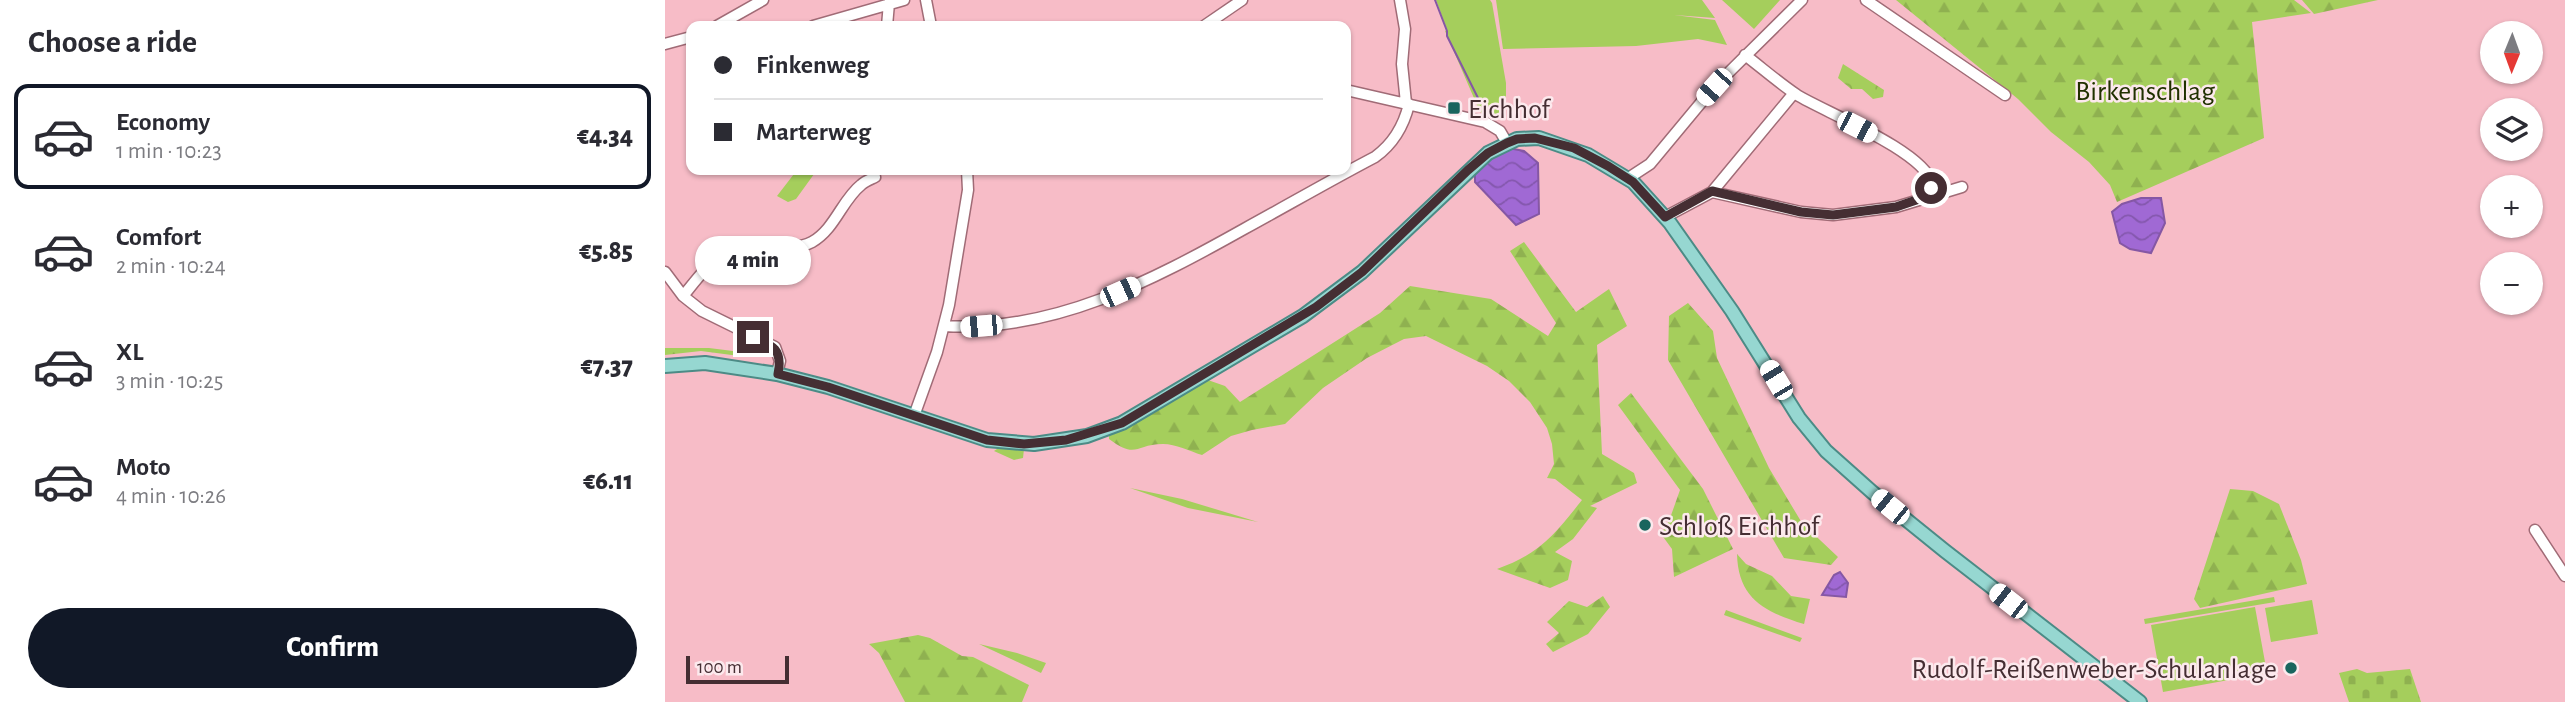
<!DOCTYPE html>
<html lang="en">
<head>
<meta charset="utf-8">
<style>
	body { margin:0; font-family:"Alegreya Sans",sans-serif; background:#f7f7f7; color:#2b2b33; height:100vh; display:flex; flex-direction:column; font-size:26px; white-space:nowrap }
	* { box-sizing:border-box; margin:0 }
	p { font-size:23px; color:#7c7c81 }
	.icon { flex:none; width:38px; height:38px; fill:none; stroke:currentColor; stroke-width:2; stroke-linecap:round; stroke-linejoin:round }
	.map { position:relative; flex:1; overflow:hidden }
	.panel { display:flex; flex-direction:column; background:#fff; width:665px }
	.panel>* { flex:none }
	.hud { position:absolute; left:21px; top:21px; width:665px; height:154px; border-radius:14px; box-shadow:0 2px 5px #0004; display:grid; align-content:center; height:154px; padding:0 28px; background:#fff }
	.needle { width:46px; rotate:181deg }
	.fabs { position:absolute; left:1815px; top:21px; display:grid; gap:14px }
	.fabs a { display:grid; place-items:center; width:63px; height:63px; border-radius:50%; background:#fff; box-shadow:0 2px 5px #0004; font-size:35px }
	.scale { position:absolute; left:21px; bottom:18px; width:103px; box-sizing:border-box; padding-left:7px; border:4px solid #452e33; border-top:0; font-size:19px; line-height:24px; white-space:nowrap; color:#452e33; -webkit-text-stroke:5px #fce9ed; paint-order:stroke }
	.end { position:absolute; width:32px; height:32px; margin:-16px; border:9px solid #452e33; background:#fff; box-shadow:0 0 0 4px #fff }
	.from { border-radius:50% }
	.bubble { position:absolute; height:49px; border-radius:24px; background:#fff; box-shadow:0 2px 5px #0004; font-size:23px; font-weight:800; line-height:49px; text-align:center }
	.car { position:absolute; width:21px; height:42px; margin:-21px -10px; border-radius:9px; box-shadow:0 0 5px 2px #0007; background:linear-gradient(#fff 24%,#345 0 40%,#fff 0 76%,#345 0 86%,#fff 0) }
	.hud b { display:flex; align-items:center; gap:24px; height:66px; font-size:26px }
	.hud b+b { border-top:2px solid #e1e1e2 }
	.hud i { width:18px; height:18px; background:#2b2b33 }
	ul { padding:0; list-style:none }
	li { display:flex; align-items:center; gap:21px; height:105px; margin:0 14px 10px; padding:0 14px; border:4px solid transparent; border-radius:14px }
	li div { flex:1 }
	li b { display:block; font-size:26px }
	li em { font-style:normal; font-weight:800 }
	li.selected { border-color:#111827 }
	li>.icon { width:63px; height:63px; stroke-width:1.5 }
	h2 { padding:0 28px; font-size:32px; line-height:84px }
	.primary-button { display:flex; gap:14px; margin-top:auto; padding:14px 28px }
	.primary-button a { flex:1; height:80px; border-radius:42px; background:#111827; color:#fff; font-size:28px; font-weight:800; line-height:80px; text-align:center }
	main { display:flex; flex:1; min-height:0 }
	.map>svg:first-child { display:block }
	.green { fill:#a5ce5c }
	.forest { fill:url(#forest-firs) }
	.cemetery { fill:url(#cemetery-stones) }
	.park { fill:url(#park-crowns) }
	.water { fill:url(#water-waves); stroke:#8557a4; stroke-width:2 }
	.lines { fill:none; stroke-linecap:round; stroke-linejoin:round }
	.stream { stroke:#8557a4; stroke-width:2 }
	.minor-casing { stroke:#a06b76; stroke-width:13 }
	.major-casing { stroke:#4c8b86; stroke-width:16 }
	.minor { stroke:#fff; stroke-width:10 }
	.major { stroke:#96d7d1; stroke-width:12 }
	.route { stroke:#452e33; stroke-width:9 }
	.poi-dot { fill:#19655e; stroke:#fce9ed; stroke-width:2.5 }
	.labels { text-anchor:middle; stroke-width:5; stroke-linejoin:round; paint-order:stroke }
	.park-label { font-size:28px; fill:#213100; stroke:#fce9ed }
	.poi-label { font-size:28px; fill:#452e33; stroke:#fce9ed; text-anchor:start }
</style>
</head>
<body>
<main>
<section class="panel">
<h2>Choose a ride</h2>
<ul>
<li class="selected"><svg class="icon" aria-label="car" viewBox="0 0 24 24"><path d="M5 17H2v-5l4-1 3-4h7l3 4 3 1v5h-3M9 17h6M6 11h13"/><circle cx="7" cy="17" r="2"/><circle cx="17" cy="17" r="2"/></svg><div><b>Economy</b><p>1 min · 10:23</p></div><em>€4.34</em></li>
<li><svg class="icon" aria-label="car" viewBox="0 0 24 24"><path d="M5 17H2v-5l4-1 3-4h7l3 4 3 1v5h-3M9 17h6M6 11h13"/><circle cx="7" cy="17" r="2"/><circle cx="17" cy="17" r="2"/></svg><div><b>Comfort</b><p>2 min · 10:24</p></div><em>€5.85</em></li>
<li><svg class="icon" aria-label="car" viewBox="0 0 24 24"><path d="M5 17H2v-5l4-1 3-4h7l3 4 3 1v5h-3M9 17h6M6 11h13"/><circle cx="7" cy="17" r="2"/><circle cx="17" cy="17" r="2"/></svg><div><b>XL</b><p>3 min · 10:25</p></div><em>€7.37</em></li>
<li><svg class="icon" aria-label="car" viewBox="0 0 24 24"><path d="M5 17H2v-5l4-1 3-4h7l3 4 3 1v5h-3M9 17h6M6 11h13"/><circle cx="7" cy="17" r="2"/><circle cx="17" cy="17" r="2"/></svg><div><b>Moto</b><p>4 min · 10:26</p></div><em>€6.11</em></li>
</ul>
<div class="primary-button"><a>Confirm</a></div>
</section>
<div class="map">
<svg width="1900" height="702" viewBox="0 0 1900 702">
	<defs>
		<pattern id="forest-firs" width="22" height="20" patternUnits="userSpaceOnUse" patternTransform="scale(1.75)"><rect width="22" height="20" fill="#a5ce5c"/><path d="M5 1l3.5 6h-7zM16 11l3.5 6h-7z" fill="#8fb150"/></pattern>
		<pattern id="cemetery-stones" width="16" height="16" patternUnits="userSpaceOnUse" patternTransform="scale(1.75)"><rect width="16" height="16" fill="#a5ce5c"/><path d="M2 7V4a2 2 0 0 1 4 0v3zM10 15v-3a2 2 0 0 1 4 0v3z" fill="#8fb150"/></pattern>
		<pattern id="park-crowns" width="20" height="18" patternUnits="userSpaceOnUse" patternTransform="scale(1.75)"><rect width="20" height="18" fill="#a5ce5c"/><path d="M2 6a3 3 0 1 1 6 0M12 15a3 3 0 1 1 6 0" fill="none" stroke="#8fb150"/></pattern>
		<pattern id="water-waves" width="16" height="10" patternUnits="userSpaceOnUse" patternTransform="scale(1.75)"><rect width="16" height="10" fill="#a069d4"/><path d="M0 5q4-4 8 0t8 0" fill="none" stroke="#8457ad"/></pattern>
	</defs>
	<rect width="100%" height="100%" fill="#f7bcc7"/>
	<path class="green" d="M771,0H825L827,3L841,83V96L834,119L815,112L780,31L782,30Z
		M831,0H1037L1050,18L1009,15L1050,20L1062,45L1033,39L971,46L838,49Z
		M1057,0H1115L1089,29Z
		M132,170H152L131,199L123,202L112,196Z
		M335,447L359,449L358,458L349,460L329,451Z
		M465,488L517,499L593,522L523,508Z
		M1609,597L1610,602L1480,624L1479,619Z
		M1647,600L1653,634L1606,642L1600,608Z
		M1590,607L1602,673L1498,692L1486,625Z
		M1061,610L1137,638L1135,642L1059,615Z
		M314,644L352,653L381,663L376,673Z"/>
	<path class="forest" d="M1231,0H1629L1646,13L1587,22L1599,138L1452,202L1445,185L1424,162L1386,132L1353,99Z
		M1637,0H1713L1649,14Z
		M859,242L911,312L944,289L962,326L932,345L937,454L969,473L972,483L925,506L932,508L908,539L890,552L907,561L903,580L885,588L832,569C875,554 890,534 917,500L890,479L882,478L889,464L887,444L882,428L865,402L844,381L822,366L761,336L739,339L702,358L658,388L620,424L587,430L566,436L537,455C524,451 511,444 498,444C470,444 472,460 444,439V435L540,379L560,386L575,402L715,313L745,286L826,299L883,336L891,323L845,251Z
		M1023,303L1048,331L1052,358L1104,468L1137,523L1173,557L1166,565L1119,558L1003,360L1004,316Z
		M44,348L84,353L82,357L36,351L0,355V348Z
		M966,393L1038,489L1068,549L1009,577L1007,549L996,534L1004,521L1015,490L953,405Z
		M1565,489L1588,491L1614,504L1636,560L1642,584L1535,608L1529,599Z
		M1072,554L1081,564L1107,576L1126,596L1145,599L1139,624C1100,612 1073,599 1072,554Z
		M938,596L945,607L923,634L888,652L881,644L894,633L882,622L904,601L922,607Z
		M253,635L265,638L297,656L308,657L364,685L357,702H240L214,653L204,644Z"/>
	<path class="cemetery" d="M1692,669L1702,673L1745,669L1756,702H1684L1674,673Z"/>
	<path class="park" d="M1178,64L1219,90L1218,97L1208,99L1197,89H1186L1173,78Z"/>
	<path class="water" d="M843,148L859,151L873,163L874,214L851,225L810,182V170Z
		M1476,198H1496L1500,223L1486,253L1465,249L1455,243L1447,212L1457,204Z
		M1175,572L1183,583L1181,597L1157,595L1169,575Z"/>
	<g class="lines">
		<path class="stream" d="M770,0L782,31V36L815,102"/>
		<defs>
			<path id="minor" d="M261,0L266,26
				M735,0L740,29L737,64L741,103
				M1201,0L1340,95
				M52,26L98,0
				M148,26L239,0
				M222,26L224,3
				M539,26L577,0
				M0,44L26,37
				M1080,55C1097,68 1114,83 1132,95C1162,113 1258,151 1267,183L1265,192L1260,197
				M681,90L820,122L835,131L842,143
				M962,179L985,164L1049,87L1137,0
				M1047,192L1136,212L1168,215L1231,207L1297,187
				M1000,217L1047,192L1129,93
				M0,272L18,296L37,311L110,347L115,361L112,374
				M18,296C45,263 59,241 105,245C119,247 134,249 147,242C170,229 177,200 196,185C200,181 206,179 210,177L208,170
				M279,326C388,333 488,280 579,229C623,205 666,180 710,157C728,144 739,125 744,104
				M249,416L272,352L284,305L303,190L302,170
				M1870,530L1900,576"/>
			<path id="major" d="M0,366L40,363L112,374L163,387L322,440L369,444L422,436L457,423L638,316L697,272L823,153L852,139L874,138L923,155L968,182L1005,223L1067,311L1134,418L1161,451L1207,492L1280,551L1475,702"/>
		</defs>
		<use href="#minor" class="minor-casing"/>
		<use href="#major" class="major-casing"/>
		<use href="#minor" class="minor"/>
		<use href="#major" class="major"/>
	</g>
	<g class="lines">
		<path class="route" d="M88,337C108,345 118,350 113,374L163,387L322,440L359,444L401,440L457,423L651,307L697,272L803,170L823,153L842,143L852,139L870,138L909,148L943,166L968,182L1000,217L1047,191L1136,212L1168,215L1231,207L1260,197L1266,188"/>
	</g>
	<g class="poi-dot">
		<rect x="782" y="101" width="14" height="14" rx="3.5"/>
		<circle cx="980" cy="525" r="7"/>
		<circle cx="1626" cy="668" r="7"/>
	</g>
	<g class="labels">
		<g class="park-label">
			<text x="1480" y="100">Birkenschlag</text>
		</g>
		<g class="poi-label">
			<text x="803" y="118">Eichhof</text>
			<text x="994" y="535">Schloß Eichhof</text>
			<text x="1612" y="678" text-anchor="end">Rudolf-Reißenweber-Schulanlage</text>
		</g>
	</g>
</svg>
<div class="fabs">
<a><svg class="needle" viewBox="-14 -14 28 28"><path d="M0-13l5 13h-10z" fill="#e53935"/><path d="M0 13l5-13h-10z" fill="#7c7c81"/></svg></a>
<a><svg class="icon" aria-label="layers" viewBox="0 0 24 24"><path d="M12 4l9 5-9 5-9-5zM3 14l9 5 9-5"/></svg></a>
<a>+</a>
<a>−</a>
</div>
<div class="scale">100 m</div>
<i class="end from" style="left:1266px;top:188px"></i>
<i class="end" style="left:88px;top:337px"></i>
<div class="bubble" style="left:30px;top:236px;width:116px">4 min</div>
<i class="car" style="left:1049px;top:87px;rotate:222deg"></i>
<i class="car" style="left:1192px;top:127px;rotate:117deg"></i>
<i class="car" style="left:455px;top:292px;rotate:66deg"></i>
<i class="car" style="left:316px;top:326px;rotate:265deg"></i>
<i class="car" style="left:1111px;top:380px;rotate:329deg"></i>
<i class="car" style="left:1225px;top:507px;rotate:309deg"></i>
<i class="car" style="left:1343px;top:601px;rotate:308deg"></i>
<div class="hud">
<b><i class="from"></i>Finkenweg</b>
<b><i></i>Marterweg</b>
</div>
</div>
</main>
</body>
</html>
